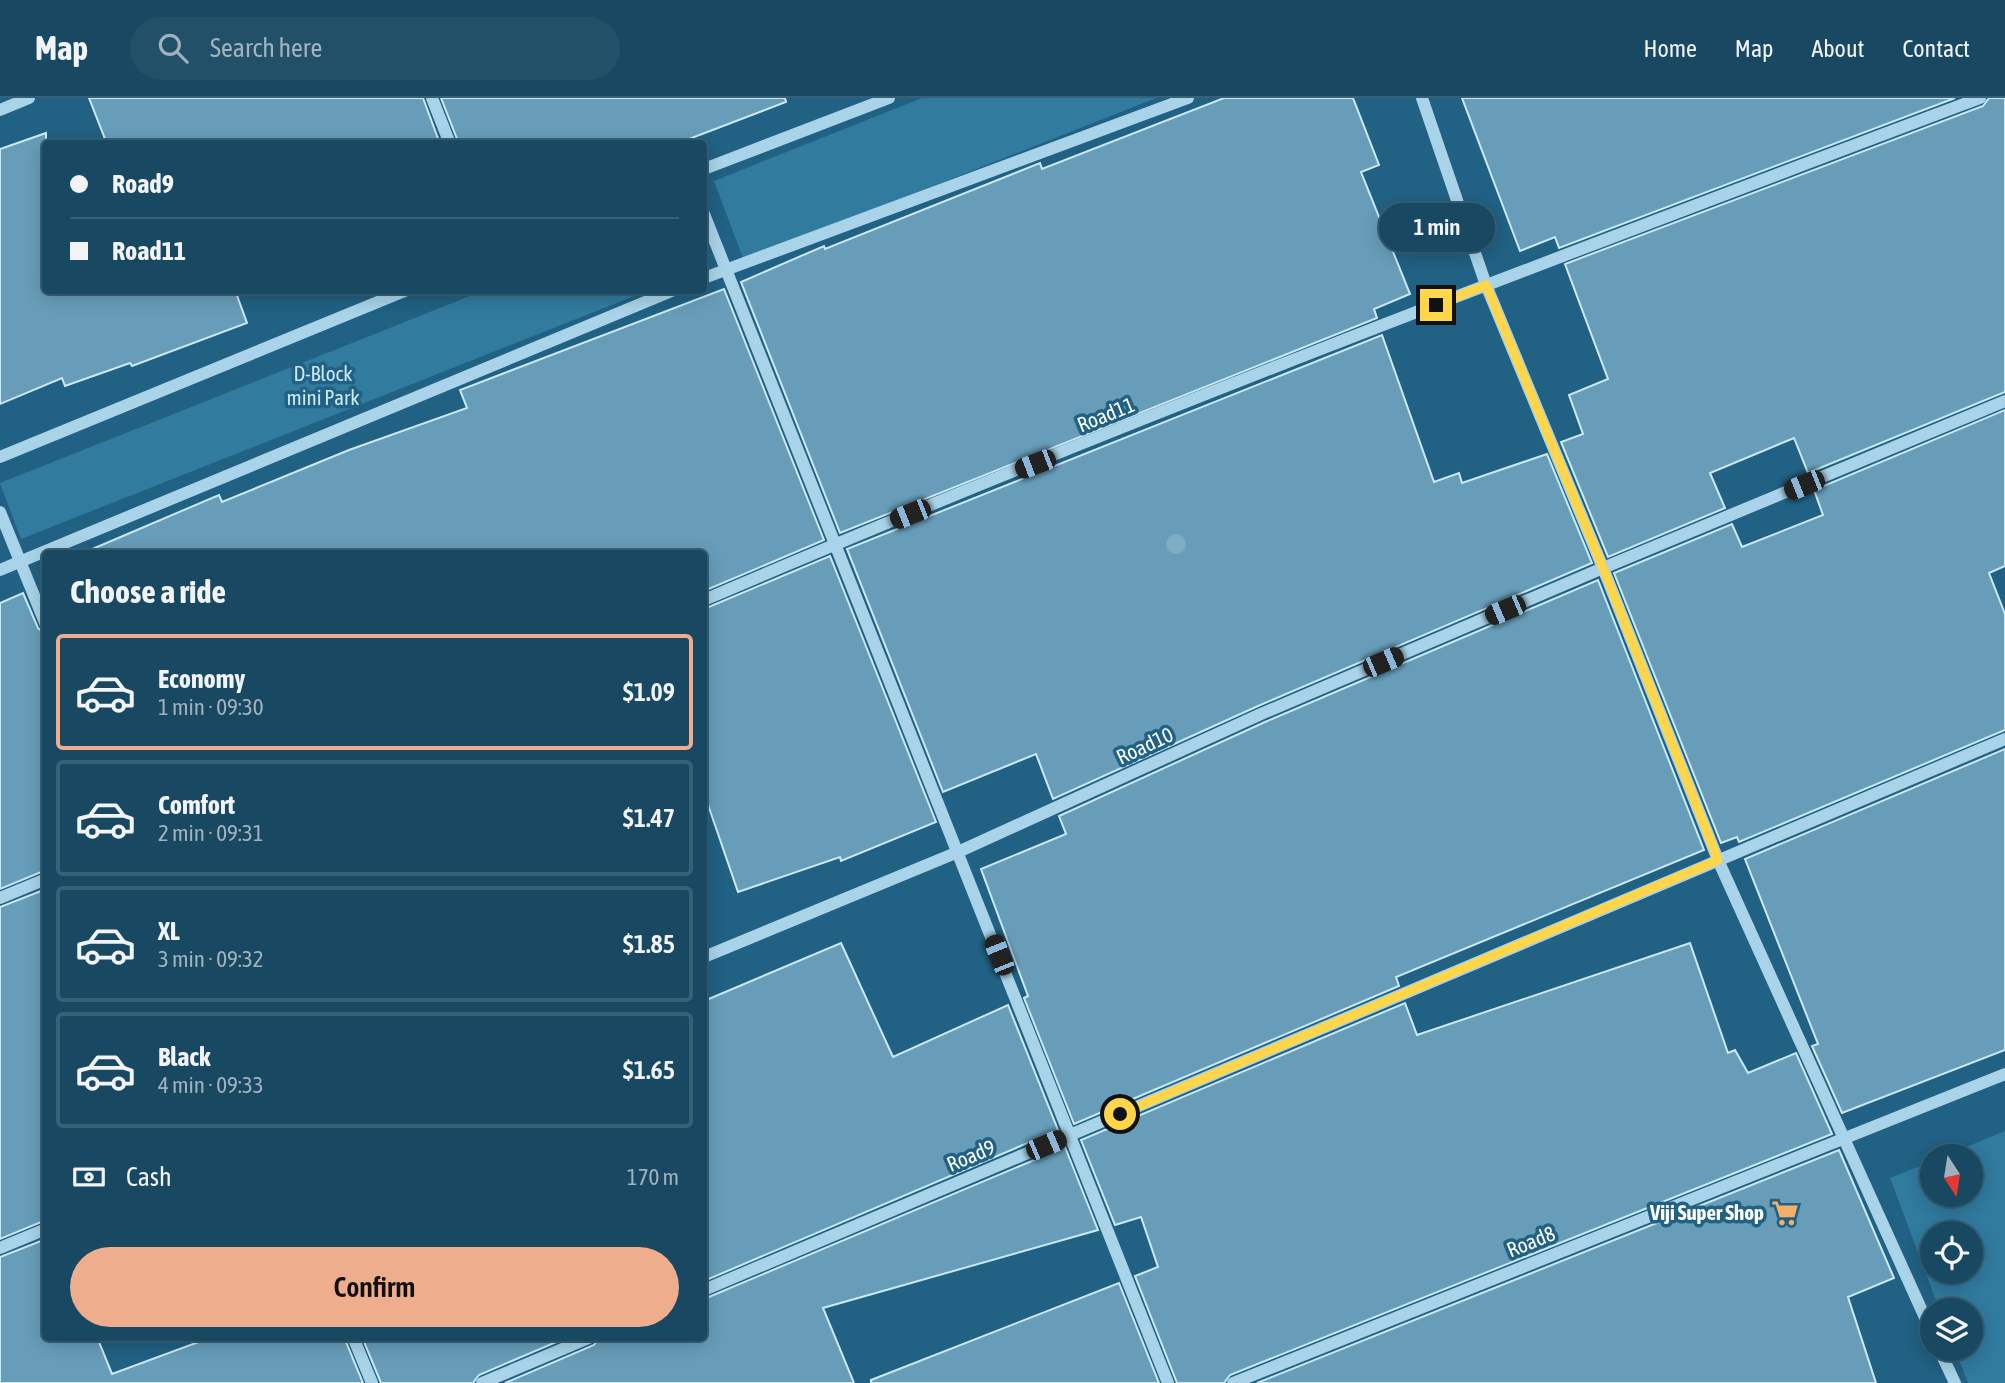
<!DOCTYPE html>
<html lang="en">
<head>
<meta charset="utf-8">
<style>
	body { margin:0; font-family:"Asap Condensed",sans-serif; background:#225068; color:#f1f3f6; height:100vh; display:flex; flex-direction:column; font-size:26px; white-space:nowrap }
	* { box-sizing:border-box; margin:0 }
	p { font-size:23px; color:#9fb2be }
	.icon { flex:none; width:38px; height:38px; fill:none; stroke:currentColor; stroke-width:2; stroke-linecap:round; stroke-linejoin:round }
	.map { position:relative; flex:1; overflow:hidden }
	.drawer { position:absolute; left:42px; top:452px; width:665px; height:791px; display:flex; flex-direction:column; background:#194962; border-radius:7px; box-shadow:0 4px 18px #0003,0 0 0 2px #376177 }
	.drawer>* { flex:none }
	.guide { position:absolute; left:42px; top:42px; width:665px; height:154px; border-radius:7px; box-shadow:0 4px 18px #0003,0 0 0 2px #376177; display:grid; align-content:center; height:154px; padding:0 28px; background:#194962 }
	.needle { width:46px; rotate:168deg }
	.tools { position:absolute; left:1920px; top:1046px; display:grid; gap:14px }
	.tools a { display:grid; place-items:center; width:63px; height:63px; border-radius:50%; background:#194962; box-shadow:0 4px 18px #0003,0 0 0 2px #376177; font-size:35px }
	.end { position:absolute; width:32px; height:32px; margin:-16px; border:9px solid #ffd54a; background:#111; box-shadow:0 0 0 4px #111 }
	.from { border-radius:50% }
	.bubble { position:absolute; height:49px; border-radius:24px; background:#194962; box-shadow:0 4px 18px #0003,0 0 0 2px #376177; font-size:23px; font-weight:600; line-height:49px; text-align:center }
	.car { position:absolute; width:21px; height:42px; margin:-21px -10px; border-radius:9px; box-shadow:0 0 5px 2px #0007; background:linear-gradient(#222 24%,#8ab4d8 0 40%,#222 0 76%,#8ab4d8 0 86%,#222 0) }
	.guide b { display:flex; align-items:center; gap:24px; height:66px; font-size:26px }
	.guide b+b { border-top:2px solid #376177 }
	.guide i { width:18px; height:18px; background:#f1f3f6 }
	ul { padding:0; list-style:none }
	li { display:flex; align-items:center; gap:21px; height:116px; margin:0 14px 10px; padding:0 14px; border:4px solid #376177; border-radius:7px }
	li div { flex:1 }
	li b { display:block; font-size:26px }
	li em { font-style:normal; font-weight:600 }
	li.active { border-color:#eead8d }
	li>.icon { width:63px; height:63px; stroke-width:1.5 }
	h2 { padding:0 28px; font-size:32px; line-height:84px }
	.pay { display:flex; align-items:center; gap:18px; height:77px; padding:0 28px; font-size:26px }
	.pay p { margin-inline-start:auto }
	.action { display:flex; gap:14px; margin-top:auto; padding:14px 28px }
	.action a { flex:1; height:80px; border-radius:42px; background:#eead8d; color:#111; font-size:28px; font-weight:600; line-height:80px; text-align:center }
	header { display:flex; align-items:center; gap:42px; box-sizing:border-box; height:98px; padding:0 35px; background:#194962; border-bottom:2px solid #376177 }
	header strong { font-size:33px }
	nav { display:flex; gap:38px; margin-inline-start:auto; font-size:24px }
	.search { width:490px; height:63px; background:#225068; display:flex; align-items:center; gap:18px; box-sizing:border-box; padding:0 24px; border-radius:38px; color:#9fb2be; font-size:26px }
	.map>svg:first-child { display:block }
	.green { fill:#317b9f; fill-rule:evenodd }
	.building { fill:#679db9; stroke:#cce9f6; stroke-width:2 }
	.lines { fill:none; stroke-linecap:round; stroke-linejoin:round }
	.minor { stroke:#a8d3e8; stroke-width:12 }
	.tree { fill:#7facc2 }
	.route { stroke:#ffd54a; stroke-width:9 }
	.labels { text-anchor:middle; stroke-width:7; stroke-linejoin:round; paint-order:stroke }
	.park-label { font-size:21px; fill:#cce9f6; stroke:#216183 }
	.street-label { font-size:21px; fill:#fff; stroke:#216183 }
	.poi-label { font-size:21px; font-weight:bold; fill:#fff; stroke:#216183; text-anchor:end }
</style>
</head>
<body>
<header>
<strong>Map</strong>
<div class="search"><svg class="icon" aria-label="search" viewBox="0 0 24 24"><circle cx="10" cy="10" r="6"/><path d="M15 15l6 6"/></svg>Search here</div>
<nav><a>Home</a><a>Map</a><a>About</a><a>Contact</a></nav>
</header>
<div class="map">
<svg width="2005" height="1285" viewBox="0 0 2005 1285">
	<rect width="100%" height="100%" fill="#216183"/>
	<path class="green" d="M922,0H1156L744,163L714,83Z
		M485,192L647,193L21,441L0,385Z
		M2005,1033V1285H1968L1955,1251H1970V1213H1940L1890,1080L1932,1063V1097H1970V1059H1942ZM1932,1136H1970V1174H1932Z"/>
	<path class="building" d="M89,0H423L440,46H107Z
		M441,0H785L786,4L676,46H459Z
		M1224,0H1353L1379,67L1361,74L1410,196L1374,211L1377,220L840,435L741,184L824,148L825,151L1040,65L1042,71Z
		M1462,0H1955L1559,150L1555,139L1520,153Z
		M1989,0H2005V294L1808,375L1794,340L1710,375L1725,410L1608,459L1561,344L1583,336L1569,297L1608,281L1565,166L1983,8Z
		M46,35V192H235L247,225L132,268L130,265L65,288L62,280L0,306V51Z
		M724,191L824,442L704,493V455H83L219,397L222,404L349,352L467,310L460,292Z
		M1382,237L1434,384L1459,375L1462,385L1547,356L1592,465L1258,608L1053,701L1036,656L943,694L847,451Z
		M2005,312V468L1989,475L2005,516V632L1739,744L1737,739L1721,745L1614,475L1732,426L1742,449L1823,417L1814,392Z
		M830,458L936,724L841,763L840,759L738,794L704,695V511Z
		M1598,482L1704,752L1396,879L1399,888L1074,1026L1024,900L1028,898L981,771L1066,736L1059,718L1265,624Z
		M23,495L38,530L46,536V772L0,791V505Z
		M2005,651V952L1842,1015L1812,948L1818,946L1745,761Z
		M46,791V1122L0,1141V809Z
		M841,845L893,959L1008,907L1058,1032L704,1183V903Z
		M1690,845L1728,955L1735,952L1748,975L1796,955L1832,1036L1230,1277L1224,1285H1177L1135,1178L1158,1169L1141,1119L1115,1127L1081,1042L1405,905L1417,937Z
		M1065,1049L1098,1132L823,1210L854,1285H505L594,1247L600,1239H704V1201Z
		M1839,1052L1894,1180L1848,1199L1876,1285H1257Z
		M46,1141V1239H97L112,1276L212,1239H344L363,1285H0V1159Z
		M1119,1185L1159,1285H871V1282Z
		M362,1239H568L479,1277L473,1285H381Z"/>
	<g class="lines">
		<path class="minor" d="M432,0L450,46
			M1422,0L1486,187L1603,470L1718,762L1932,1235
			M0,12L29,0
			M704,71L889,0
			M704,116L1168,1285
			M704,180L1188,0
			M0,359L407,192
			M0,414L46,527
			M0,472L674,192
			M704,502C1124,322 1553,161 1980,0
			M0,800L46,781
			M704,859L958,754L1261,616L1603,470L2005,303
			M0,1150L46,1131
			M704,1192L2005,641
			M353,1239L372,1285
			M1939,1251L1955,1285
			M482,1285L591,1239
			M1233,1285L2005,976"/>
	</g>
	<circle class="tree" cx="1176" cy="446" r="10"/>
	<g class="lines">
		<path class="route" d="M1120,1016L1718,762L1603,470L1486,187L1436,207"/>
	</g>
	<defs>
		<symbol id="supermarket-bare" viewBox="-9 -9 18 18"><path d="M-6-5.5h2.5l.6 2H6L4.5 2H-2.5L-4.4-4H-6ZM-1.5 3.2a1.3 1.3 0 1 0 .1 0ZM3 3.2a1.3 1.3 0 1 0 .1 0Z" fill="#f5af6a" stroke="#216183" stroke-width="2.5" paint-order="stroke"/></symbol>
	</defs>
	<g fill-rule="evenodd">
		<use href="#supermarket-bare" x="1766" y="1096" width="38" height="38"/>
	</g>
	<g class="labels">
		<g class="park-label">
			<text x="323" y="283">D-Block<tspan x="323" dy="24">mini Park</tspan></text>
		</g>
		<g class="street-label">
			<text transform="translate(1106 317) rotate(-22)" y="7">Road11</text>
			<text transform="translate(1145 648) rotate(-25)" y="7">Road10</text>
			<text transform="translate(971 1058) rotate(-23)" y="7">Road9</text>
			<text transform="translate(1531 1144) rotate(-22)" y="7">Road8</text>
		</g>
		<g class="poi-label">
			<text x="1764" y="1122">Viji Super Shop</text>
		</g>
	</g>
</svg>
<div class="tools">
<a><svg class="needle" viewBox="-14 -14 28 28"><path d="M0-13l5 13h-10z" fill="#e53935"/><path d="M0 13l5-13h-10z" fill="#9fb2be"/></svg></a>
<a><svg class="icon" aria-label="locate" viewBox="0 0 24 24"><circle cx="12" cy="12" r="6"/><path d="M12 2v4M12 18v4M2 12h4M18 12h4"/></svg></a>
<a><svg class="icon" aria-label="layers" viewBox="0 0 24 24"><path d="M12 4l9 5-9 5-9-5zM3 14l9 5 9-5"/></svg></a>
</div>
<i class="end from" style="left:1120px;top:1016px"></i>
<i class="end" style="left:1436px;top:207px"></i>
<div class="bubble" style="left:1379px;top:105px;width:116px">1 min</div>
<i class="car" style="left:1035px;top:366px;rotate:249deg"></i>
<i class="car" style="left:1804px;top:387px;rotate:248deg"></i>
<i class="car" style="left:910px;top:416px;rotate:248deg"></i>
<i class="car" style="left:1505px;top:512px;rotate:247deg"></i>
<i class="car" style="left:1383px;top:564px;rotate:67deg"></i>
<i class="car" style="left:999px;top:857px;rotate:338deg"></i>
<i class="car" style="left:1046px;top:1047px;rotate:67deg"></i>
<div class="guide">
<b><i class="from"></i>Road9</b>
<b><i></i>Road11</b>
</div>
<section class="drawer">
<h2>Choose a ride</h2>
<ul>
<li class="active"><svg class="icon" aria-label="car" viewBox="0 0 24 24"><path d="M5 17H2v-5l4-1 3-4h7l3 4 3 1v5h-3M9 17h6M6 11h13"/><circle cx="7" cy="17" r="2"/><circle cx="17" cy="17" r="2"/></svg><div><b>Economy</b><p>1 min · 09:30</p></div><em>$1.09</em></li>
<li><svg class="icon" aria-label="car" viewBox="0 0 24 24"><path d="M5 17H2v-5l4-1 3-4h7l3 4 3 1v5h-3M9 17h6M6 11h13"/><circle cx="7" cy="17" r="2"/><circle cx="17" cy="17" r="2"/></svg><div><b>Comfort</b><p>2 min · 09:31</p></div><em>$1.47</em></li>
<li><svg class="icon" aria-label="car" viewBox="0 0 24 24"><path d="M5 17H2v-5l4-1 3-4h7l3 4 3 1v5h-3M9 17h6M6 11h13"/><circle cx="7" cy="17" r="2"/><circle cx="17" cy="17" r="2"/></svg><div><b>XL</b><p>3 min · 09:32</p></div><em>$1.85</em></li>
<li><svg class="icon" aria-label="car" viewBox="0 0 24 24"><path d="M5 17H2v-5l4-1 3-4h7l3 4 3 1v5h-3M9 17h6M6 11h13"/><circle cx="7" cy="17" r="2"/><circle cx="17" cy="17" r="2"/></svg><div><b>Black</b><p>4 min · 09:33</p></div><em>$1.65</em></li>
</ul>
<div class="pay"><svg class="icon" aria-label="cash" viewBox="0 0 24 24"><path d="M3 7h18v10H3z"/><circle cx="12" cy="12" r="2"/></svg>Cash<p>170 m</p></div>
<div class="action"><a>Confirm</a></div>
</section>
</div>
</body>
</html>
